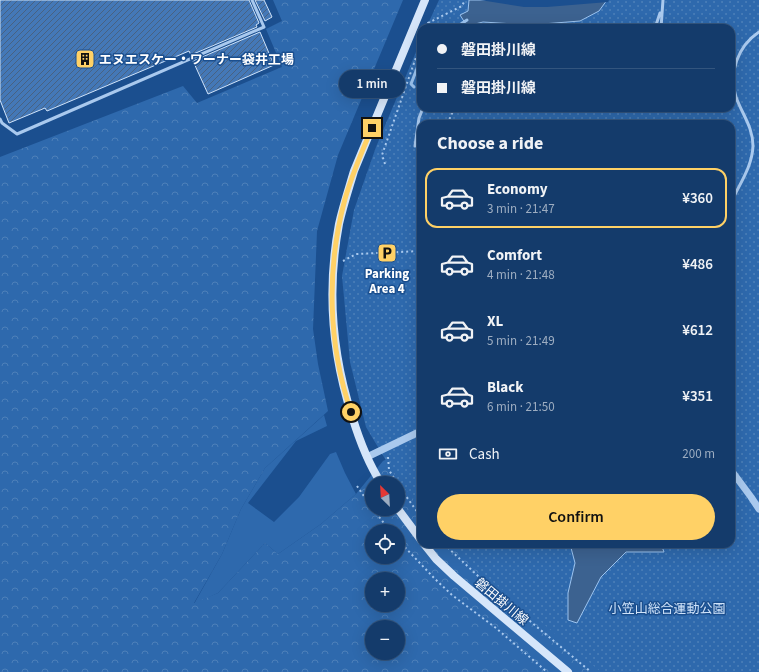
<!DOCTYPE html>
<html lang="en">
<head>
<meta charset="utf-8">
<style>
	body { margin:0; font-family:"Source Sans 3","Noto Sans JP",sans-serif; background:#214673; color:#f1f3f6; height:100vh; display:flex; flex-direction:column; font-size:15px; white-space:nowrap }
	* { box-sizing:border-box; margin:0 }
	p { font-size:13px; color:#9dadc1 }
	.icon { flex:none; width:22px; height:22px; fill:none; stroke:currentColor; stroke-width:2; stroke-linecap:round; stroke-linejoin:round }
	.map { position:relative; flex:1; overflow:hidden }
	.drawer { position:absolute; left:417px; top:120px; width:318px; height:428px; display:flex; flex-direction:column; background:#143b6b; border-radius:12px; box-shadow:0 4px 16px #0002,0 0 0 1px #33557e }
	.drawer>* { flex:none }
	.top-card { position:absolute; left:417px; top:24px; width:318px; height:88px; border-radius:12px; box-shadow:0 4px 16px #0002,0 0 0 1px #33557e; display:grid; align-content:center; height:88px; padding:0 20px; background:#143b6b }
	.needle { width:26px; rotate:336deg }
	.tools { position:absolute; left:365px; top:476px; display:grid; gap:8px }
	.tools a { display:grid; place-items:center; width:40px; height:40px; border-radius:50%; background:#143b6b; box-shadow:0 4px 16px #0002,0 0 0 1px #33557e; font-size:20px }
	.end { position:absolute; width:18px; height:18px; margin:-9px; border:5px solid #ffd166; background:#111; box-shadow:0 0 0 2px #111 }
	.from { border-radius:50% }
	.bubble { position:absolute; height:28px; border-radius:14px; background:#143b6b; box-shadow:0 4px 16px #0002,0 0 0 1px #33557e; font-size:13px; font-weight:600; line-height:28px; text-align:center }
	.top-card b { display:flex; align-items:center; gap:14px; height:38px; font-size:15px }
	.top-card b+b { border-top:1px solid #33557e }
	.top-card i { width:10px; height:10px; background:#f1f3f6 }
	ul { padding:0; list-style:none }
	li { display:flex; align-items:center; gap:12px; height:60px; margin:0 8px 6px; padding:0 12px; border:2px solid transparent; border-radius:12px }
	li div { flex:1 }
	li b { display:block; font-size:15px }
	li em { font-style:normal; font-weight:600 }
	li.on { border-color:#ffd166 }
	li>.icon { width:36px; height:36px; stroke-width:1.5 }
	h2 { padding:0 20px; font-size:18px; line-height:48px }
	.pay { display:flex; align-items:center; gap:10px; height:44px; padding:0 20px; font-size:15px }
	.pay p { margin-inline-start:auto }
	.primary-button { display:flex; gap:8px; margin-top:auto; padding:8px 20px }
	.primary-button a { flex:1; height:46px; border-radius:24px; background:#ffd166; color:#111; font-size:16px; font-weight:600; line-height:46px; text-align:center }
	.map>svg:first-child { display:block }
	.green { fill:#2e69ad }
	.forest { fill:url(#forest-crowns); fill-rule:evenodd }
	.park { fill:url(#park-dots) }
	.water { fill:#3c6290; stroke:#9cc4f0 }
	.pier { fill:#1b4f8f }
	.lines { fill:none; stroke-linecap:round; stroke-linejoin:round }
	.stream { stroke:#9cc4f0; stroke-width:3 }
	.building { fill:url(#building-hatch); stroke:#cfe3fa }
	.path { stroke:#a9c9ee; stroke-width:2; stroke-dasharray:2 3; stroke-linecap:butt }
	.service { stroke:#a9c9ee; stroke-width:3 }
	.tertiary { stroke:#a9c9ee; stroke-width:7 }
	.secondary { stroke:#d6e6fa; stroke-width:8 }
	.route { stroke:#ffd166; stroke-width:5 }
	.labels { text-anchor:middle; stroke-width:3; stroke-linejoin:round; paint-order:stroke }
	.poi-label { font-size:13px; font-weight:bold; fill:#fff; stroke:#1b4f8f; text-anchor:start }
	.street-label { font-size:13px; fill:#fff; stroke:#1b4f8f }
	.park-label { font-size:13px; fill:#cfe3fa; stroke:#1b4f8f }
</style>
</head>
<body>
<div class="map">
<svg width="759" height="672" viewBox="0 0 759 672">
	<defs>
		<pattern id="forest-crowns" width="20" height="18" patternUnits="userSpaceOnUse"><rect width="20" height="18" fill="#2e69ad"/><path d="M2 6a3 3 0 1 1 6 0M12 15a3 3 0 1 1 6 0" fill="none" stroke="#4d80b9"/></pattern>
		<pattern id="park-dots" width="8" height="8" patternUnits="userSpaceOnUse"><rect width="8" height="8" fill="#2e69ad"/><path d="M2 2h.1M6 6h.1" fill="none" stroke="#4d80b9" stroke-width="1.8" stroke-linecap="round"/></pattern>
		<pattern id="building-hatch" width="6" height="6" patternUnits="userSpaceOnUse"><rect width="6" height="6" fill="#4478b7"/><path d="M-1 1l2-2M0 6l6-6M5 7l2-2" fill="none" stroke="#486282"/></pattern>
	</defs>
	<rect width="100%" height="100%" fill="#1b4f8f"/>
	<path class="green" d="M324,415L327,426L296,441L248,503L274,522L299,497L330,454L336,452L345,473L356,494L321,524L278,554L265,543L218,593L194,604L222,554L241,509L265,468Z"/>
	<path class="forest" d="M273,0H403L338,155L317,231L313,329L318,364L328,411L265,468L241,509L222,554L194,603L218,593L265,543L278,554L321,524L356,494L383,461L421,442V544H731L759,672H0V157L183,86L197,103L282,67L266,29L282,21ZM372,483H398V509H372ZM372,531H398V557H372ZM372,579H398V605H372ZM372,627H398V653H372Z"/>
	<path class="park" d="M439,0H759V672H601L493,582L453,544H731V124H421V508L397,479L366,427L350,362L342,276L354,210L376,147L421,40V108H731V28H426Z"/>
	<path class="water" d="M469,0H607L599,11L580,21L530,25L483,22L467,26L460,15L468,11Z
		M570,544H661L664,552H626L601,577L577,623L568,620V593L575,563Z"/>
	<path class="pier" d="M480,0H609L608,2L547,7H524Z"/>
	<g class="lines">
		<path class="stream" d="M455,28L467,20
			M414,87L411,84L421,58"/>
	</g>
	<path class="building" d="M0,0H249L259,23L256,25L257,27L191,55L189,51L47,111L45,108L9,123L0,100Z
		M255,0H264L272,17L265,21Z
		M260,32L274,65L208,94L193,61Z"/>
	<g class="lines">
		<path class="path" d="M427,28L428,23L462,6L465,0
			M449,124L450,117L455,108
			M385,164L382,155L421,43
			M343,261L356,254L421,251
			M388,457L389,470L397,483
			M398,485L421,517
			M357,486L372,508
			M373,509L390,531
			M398,540L435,579L452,595L496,628L547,672
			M444,544L495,592L591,672"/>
		<path class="service" d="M655,28L660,13
			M661,28L663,0
			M0,119L2,123L17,134L264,27L252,0
			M415,146L419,118L423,108
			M731,203C739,184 752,168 753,146C753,127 742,114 736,97C728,73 738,46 759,32"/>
		<path class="tertiary" d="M367,457L421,431
			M731,470L751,497L759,509"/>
		<path class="secondary" d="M381,483C368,463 359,439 352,416C332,354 327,288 339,224C343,206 349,188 354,171L425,0
			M398,509L421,540
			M424,544L436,559L454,576L568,672"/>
	</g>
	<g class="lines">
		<path class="route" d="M351,412C328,344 326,269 345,199C352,175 362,151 372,128"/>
	</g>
	<defs>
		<symbol id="building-square" viewBox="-11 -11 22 22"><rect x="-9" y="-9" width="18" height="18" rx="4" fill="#ffd166" stroke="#1b4f8f"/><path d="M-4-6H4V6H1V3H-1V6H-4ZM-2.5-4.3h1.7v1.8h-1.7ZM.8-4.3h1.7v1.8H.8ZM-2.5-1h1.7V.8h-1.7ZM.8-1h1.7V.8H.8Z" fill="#111"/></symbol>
		<symbol id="parking-square" viewBox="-11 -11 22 22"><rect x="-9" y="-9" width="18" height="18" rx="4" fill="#ffd166" stroke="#1b4f8f"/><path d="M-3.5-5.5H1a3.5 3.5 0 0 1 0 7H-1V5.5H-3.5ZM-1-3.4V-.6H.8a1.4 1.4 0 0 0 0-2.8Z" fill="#111"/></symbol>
	</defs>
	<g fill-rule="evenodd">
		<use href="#building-square" x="74" y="48" width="22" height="22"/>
		<use href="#parking-square" x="376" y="242" width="22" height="22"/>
	</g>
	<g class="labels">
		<g class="poi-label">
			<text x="99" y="64">エヌエスケー・ワーナー袋井工場</text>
			<text x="387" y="278" text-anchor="middle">Parking<tspan x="387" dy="15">Area 4</tspan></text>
		</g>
		<g class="street-label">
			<text transform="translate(502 601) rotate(40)" y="5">磐田掛川線</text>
		</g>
		<g class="park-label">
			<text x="667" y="613">小笠山総合運動公園</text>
		</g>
	</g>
</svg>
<div class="tools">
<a><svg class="needle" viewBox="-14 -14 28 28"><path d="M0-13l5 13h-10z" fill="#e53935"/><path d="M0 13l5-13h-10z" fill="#9dadc1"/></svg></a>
<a><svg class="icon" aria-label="locate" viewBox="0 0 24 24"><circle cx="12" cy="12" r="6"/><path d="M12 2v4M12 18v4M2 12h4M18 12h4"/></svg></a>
<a>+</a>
<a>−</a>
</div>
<i class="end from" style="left:351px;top:412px"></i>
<i class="end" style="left:372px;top:128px"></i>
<div class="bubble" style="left:339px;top:70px;width:66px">1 min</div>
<div class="top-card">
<b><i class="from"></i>磐田掛川線</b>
<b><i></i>磐田掛川線</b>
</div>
<section class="drawer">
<h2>Choose a ride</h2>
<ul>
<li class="on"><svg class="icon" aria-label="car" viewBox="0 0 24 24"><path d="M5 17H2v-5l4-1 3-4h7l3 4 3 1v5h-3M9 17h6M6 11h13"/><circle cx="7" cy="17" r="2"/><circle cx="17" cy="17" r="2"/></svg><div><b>Economy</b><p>3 min · 21:47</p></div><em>¥360</em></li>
<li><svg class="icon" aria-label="car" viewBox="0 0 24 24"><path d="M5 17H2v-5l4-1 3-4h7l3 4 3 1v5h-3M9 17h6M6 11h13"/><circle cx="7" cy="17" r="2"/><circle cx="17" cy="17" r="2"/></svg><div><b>Comfort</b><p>4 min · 21:48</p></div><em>¥486</em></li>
<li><svg class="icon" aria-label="car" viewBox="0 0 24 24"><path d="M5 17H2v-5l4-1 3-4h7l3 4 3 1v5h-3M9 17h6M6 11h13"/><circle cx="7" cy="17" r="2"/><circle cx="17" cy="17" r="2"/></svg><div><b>XL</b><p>5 min · 21:49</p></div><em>¥612</em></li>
<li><svg class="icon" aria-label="car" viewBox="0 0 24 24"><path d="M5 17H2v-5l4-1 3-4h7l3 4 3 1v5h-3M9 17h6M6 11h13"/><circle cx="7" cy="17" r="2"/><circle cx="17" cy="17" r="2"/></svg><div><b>Black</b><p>6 min · 21:50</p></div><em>¥351</em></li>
</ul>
<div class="pay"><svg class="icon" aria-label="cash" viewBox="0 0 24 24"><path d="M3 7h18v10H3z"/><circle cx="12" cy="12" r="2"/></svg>Cash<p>200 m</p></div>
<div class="primary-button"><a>Confirm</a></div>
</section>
</div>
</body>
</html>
